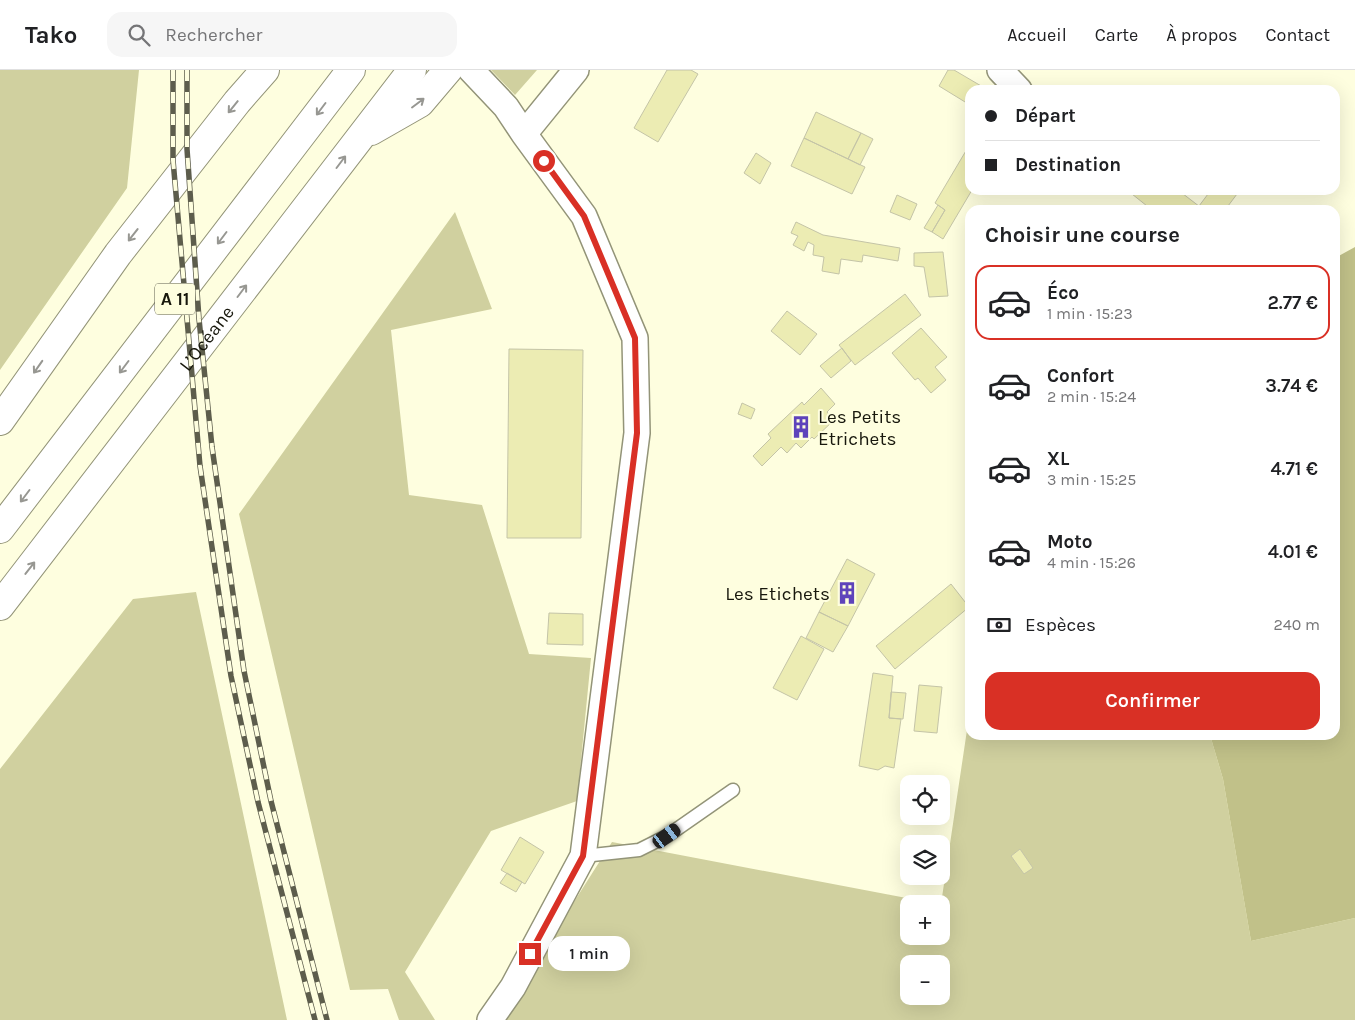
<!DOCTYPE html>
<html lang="fr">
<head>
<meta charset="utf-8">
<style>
	body { margin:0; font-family:Karla,sans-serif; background:#f6f6f6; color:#202124; height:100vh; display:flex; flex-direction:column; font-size:19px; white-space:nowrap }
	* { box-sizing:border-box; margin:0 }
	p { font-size:16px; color:#757577 }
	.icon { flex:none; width:28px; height:28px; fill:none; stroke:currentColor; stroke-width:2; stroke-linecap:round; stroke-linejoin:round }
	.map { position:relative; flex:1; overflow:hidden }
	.details { position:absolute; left:965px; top:135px; width:375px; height:535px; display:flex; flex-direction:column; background:#fff; border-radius:15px; box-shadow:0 5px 20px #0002 }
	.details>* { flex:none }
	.hud { position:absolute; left:965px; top:15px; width:375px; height:110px; border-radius:15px; box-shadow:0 5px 20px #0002; display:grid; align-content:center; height:110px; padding:0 20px; background:#fff }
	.controls { position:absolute; left:900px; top:705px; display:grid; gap:10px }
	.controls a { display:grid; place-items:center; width:50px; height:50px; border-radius:10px; background:#fff; box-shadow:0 5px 20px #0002; font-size:25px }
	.end { position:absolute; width:22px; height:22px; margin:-11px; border:6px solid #d93025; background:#fff; box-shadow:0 0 0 2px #fff }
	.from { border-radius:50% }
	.bubble { position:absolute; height:35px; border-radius:15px; background:#fff; box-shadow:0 5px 20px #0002; font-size:16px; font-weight:600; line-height:35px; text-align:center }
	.car { position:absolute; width:15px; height:30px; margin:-15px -8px; border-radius:6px; box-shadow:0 0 4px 1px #0007; background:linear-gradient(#222 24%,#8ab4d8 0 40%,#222 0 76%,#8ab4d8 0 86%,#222 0) }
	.hud b { display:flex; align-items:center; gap:18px; height:48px; font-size:19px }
	.hud b+b { border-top:1px solid #e0e0e0 }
	.hud i { width:12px; height:12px; background:#202124 }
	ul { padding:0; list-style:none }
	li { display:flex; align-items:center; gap:15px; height:75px; margin:0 10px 8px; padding:0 10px; border:2px solid transparent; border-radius:15px }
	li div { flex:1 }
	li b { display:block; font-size:19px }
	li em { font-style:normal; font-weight:600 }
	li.active { border-color:#d93025 }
	li>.icon { width:45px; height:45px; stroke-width:1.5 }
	h2 { padding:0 20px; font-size:22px; line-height:60px }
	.pay { display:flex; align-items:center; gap:12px; height:55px; padding:0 20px; font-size:19px }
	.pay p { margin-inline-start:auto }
	.action { display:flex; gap:10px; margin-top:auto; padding:10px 20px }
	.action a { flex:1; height:58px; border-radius:15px; background:#d93025; color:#fff; font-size:20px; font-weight:600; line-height:58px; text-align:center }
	header { display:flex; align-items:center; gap:30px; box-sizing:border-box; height:70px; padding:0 25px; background:#fff; border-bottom:1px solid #e0e0e0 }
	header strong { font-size:24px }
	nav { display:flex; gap:28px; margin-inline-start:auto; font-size:18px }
	.search { width:350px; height:45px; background:#f6f6f6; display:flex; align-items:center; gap:12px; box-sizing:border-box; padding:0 18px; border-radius:15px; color:#757577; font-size:19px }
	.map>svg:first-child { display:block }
	.green { fill:#d0d09f; fill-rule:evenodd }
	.forest { fill:#c1c189 }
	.building { fill:#ececb3; stroke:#c4c4a7 }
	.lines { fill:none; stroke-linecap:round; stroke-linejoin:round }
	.service-casing { stroke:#939478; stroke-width:15 }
	.minor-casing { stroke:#939478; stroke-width:28 }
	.motorway-casing { stroke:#939478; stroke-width:30 }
	.service { stroke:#fff; stroke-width:12 }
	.minor { stroke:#fff; stroke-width:25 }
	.motorway { stroke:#fff; stroke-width:28 }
	.rail-casing { stroke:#5d5d4c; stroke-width:5.5 }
	.rail { stroke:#fefedf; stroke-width:4; stroke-dasharray:11; stroke-linecap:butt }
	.oneway { stroke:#979792 }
	.route { stroke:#d93025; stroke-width:6 }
	.labels { text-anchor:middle; stroke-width:4; stroke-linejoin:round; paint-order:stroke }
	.shield { fill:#fefedf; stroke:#5d5d4c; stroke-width:1 }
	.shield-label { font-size:18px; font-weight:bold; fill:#18180d }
	.street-label { font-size:19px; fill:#18180d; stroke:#fefedf }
	.poi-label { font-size:19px; fill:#18180d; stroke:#fefedf; text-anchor:start }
</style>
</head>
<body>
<header>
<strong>Tako</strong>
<div class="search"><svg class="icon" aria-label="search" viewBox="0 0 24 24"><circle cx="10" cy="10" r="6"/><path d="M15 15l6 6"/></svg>Rechercher</div>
<nav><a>Accueil</a><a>Carte</a><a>À propos</a><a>Contact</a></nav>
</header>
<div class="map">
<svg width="1355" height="950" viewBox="0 0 1355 950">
	<rect width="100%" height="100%" fill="#fefedf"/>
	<path class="green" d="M0,0H139L127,118L0,300Z
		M491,0H537L515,25Z
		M455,142L492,239L391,260L409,425L482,435L529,584L591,588L577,731L491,761L405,902L435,950H399L388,919L350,920L239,444Z
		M196,522L287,950H0V699L133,529Z
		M970,640V665H1210L1223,709L1251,871L1355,848V950H499L612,772L938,834H909V866H941V834ZM909,894H941V926H909Z"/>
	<path class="forest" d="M1355,177V848L1251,871L1223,709L1210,665H1335V188Z"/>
	<path class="building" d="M667,0H691L698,4L658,72L634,58Z
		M948,0H954L988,20H970V35L939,16Z
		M816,42L861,63L848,89L804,68Z
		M861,63L873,69L860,95L848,89Z
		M804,68L865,97L852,124L791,96Z
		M970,74V120H972L943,169L932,162L945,140L935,133Z
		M756,83L771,93L760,114L744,103Z
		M1127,120H1178L1204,140H1152Z
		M1211,120H1240L1225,140H1204L1199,136Z
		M897,125L917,134L910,150L890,142Z
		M938,135L945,140L932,162L924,158Z
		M796,152L823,165L900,178L898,191L863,185L862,192L841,189L839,204L822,201L824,187L813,185L814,175L808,172L804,181L793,175L798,166L791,163Z
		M943,182L948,226L929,227L924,197L914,196V183Z
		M905,224L921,245L855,295L839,275Z
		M787,241L817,264L800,285L771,261Z
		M921,258L947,287L935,297L946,310L931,323L918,308L915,310L892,283Z
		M842,278L851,291L831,308L820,296Z
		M509,279L583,280L581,468H507Z
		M821,318L835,334L827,342L834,350L814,369L812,367L801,378L796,373L787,383L781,377L762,396L753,386L771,368L768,364L802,332L804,335Z
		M742,333L755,339L751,349L738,344Z
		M847,489L875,504L848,556L819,542Z
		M951,514L969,537L895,599L876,576Z
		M819,542L848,556L833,582L806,568Z
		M549,543L583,544V575L547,574Z
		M801,566L824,579L797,630L773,618Z
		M873,603L893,606L889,648L901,649L894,698L885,696L878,700L859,696Z
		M919,615L942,617L937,663L914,661Z
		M891,622L906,623L903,649L889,648Z
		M520,767L544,782L525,814L501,800Z
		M1020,779L1033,798L1024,804L1011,786Z
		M507,803L522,812L516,822L500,813Z"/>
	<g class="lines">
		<defs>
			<path id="service" d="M583,786L639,780L667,766L733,720"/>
			<path id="minor" d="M471,0L506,37L524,64L576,0
				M1000,0L1019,20
				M490,950L513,917L583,786L637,363L635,268L584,146L524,64"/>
			<g id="motorway">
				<path d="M371,61L420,33L448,0"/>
				<path d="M0,351L118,184L237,32L265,0"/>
				<path d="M0,459L351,0"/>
				<path id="s1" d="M0,536L412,0"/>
			</g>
		</defs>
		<use href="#service" class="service-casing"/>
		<use href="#minor" class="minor-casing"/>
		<use href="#motorway" class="motorway-casing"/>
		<use href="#service" class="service"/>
		<use href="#minor" class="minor"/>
		<use href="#motorway" class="motorway"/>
		<defs>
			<path id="rail" d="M173,0V90L200,396L231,606L258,732L315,950
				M187,0V79L199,249L212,377L244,601L271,731L327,950"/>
		</defs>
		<use href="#rail" class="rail-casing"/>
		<use href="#rail" class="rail"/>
	</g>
	<defs><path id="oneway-shaft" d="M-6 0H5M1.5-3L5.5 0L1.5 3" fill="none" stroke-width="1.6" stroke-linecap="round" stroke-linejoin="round" transform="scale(1.25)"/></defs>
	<g class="oneway">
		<use href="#oneway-shaft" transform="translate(418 33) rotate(-37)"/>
		<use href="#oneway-shaft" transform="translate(233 37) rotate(129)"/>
		<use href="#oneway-shaft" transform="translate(321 39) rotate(127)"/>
		<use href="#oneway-shaft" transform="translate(341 92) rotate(-53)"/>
		<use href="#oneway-shaft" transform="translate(133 165) rotate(128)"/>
		<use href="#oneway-shaft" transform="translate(222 168) rotate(127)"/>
		<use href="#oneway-shaft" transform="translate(242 221) rotate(-53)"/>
		<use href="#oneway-shaft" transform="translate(38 297) rotate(125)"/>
		<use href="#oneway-shaft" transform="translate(124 297) rotate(127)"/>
		<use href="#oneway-shaft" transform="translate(25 426) rotate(127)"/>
		<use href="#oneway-shaft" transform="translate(30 498) rotate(-52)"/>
	</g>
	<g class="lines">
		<path class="route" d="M530,884L583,786L637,363L635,268L584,146L544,91"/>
	</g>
	<defs>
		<symbol id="building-bare" viewBox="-9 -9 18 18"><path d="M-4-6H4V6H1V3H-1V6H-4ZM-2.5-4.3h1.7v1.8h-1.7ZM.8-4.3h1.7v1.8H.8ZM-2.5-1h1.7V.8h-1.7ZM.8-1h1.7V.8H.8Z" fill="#5e43bb" stroke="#fefedf" stroke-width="2.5" paint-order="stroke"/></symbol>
	</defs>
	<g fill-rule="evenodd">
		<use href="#building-bare" x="785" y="341" width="32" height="32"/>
		<use href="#building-bare" x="831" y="507" width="32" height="32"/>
	</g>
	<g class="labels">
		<rect class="shield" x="155" y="213.5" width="40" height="31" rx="4"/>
		<g class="shield-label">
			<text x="175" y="235">A 11</text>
		</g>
		<g class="street-label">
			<text dy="7" stroke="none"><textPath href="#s1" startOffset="338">L’Océane</textPath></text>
		</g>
		<g class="poi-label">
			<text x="818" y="353">Les Petits<tspan x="818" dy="22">Etrichets</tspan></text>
			<text x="830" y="530" text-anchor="end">Les Etichets</text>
		</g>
	</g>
</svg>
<div class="controls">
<a><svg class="icon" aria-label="locate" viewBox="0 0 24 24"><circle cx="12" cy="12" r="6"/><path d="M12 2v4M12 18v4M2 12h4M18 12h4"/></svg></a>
<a><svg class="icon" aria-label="layers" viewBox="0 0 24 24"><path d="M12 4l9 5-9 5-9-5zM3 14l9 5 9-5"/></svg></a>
<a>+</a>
<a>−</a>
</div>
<i class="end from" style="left:544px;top:91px"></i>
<i class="end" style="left:530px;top:884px"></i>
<div class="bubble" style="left:548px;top:866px;width:82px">1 min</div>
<i class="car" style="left:667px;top:766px;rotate:54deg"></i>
<div class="hud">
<b><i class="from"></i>Départ</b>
<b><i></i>Destination</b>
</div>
<section class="details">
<h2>Choisir une course</h2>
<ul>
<li class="active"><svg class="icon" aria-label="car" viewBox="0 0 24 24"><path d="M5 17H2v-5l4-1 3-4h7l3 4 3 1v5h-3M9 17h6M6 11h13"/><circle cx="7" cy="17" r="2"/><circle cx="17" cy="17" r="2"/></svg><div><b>Éco</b><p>1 min · 15:23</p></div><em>2.77 €</em></li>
<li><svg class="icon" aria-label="car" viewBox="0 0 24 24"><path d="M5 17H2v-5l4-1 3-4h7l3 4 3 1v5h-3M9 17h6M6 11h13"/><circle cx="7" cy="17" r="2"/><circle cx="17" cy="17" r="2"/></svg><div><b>Confort</b><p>2 min · 15:24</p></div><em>3.74 €</em></li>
<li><svg class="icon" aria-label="car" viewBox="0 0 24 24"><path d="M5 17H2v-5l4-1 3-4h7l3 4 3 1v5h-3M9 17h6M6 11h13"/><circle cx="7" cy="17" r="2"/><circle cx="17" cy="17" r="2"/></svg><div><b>XL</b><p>3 min · 15:25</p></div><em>4.71 €</em></li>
<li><svg class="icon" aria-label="car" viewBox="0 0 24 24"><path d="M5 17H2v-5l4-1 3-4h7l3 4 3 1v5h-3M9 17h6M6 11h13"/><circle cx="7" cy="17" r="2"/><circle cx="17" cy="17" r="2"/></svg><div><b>Moto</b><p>4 min · 15:26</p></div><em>4.01 €</em></li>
</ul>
<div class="pay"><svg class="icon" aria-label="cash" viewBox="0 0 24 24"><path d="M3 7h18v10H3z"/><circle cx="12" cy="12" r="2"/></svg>Espèces<p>240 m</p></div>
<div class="action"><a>Confirmer</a></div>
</section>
</div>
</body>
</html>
